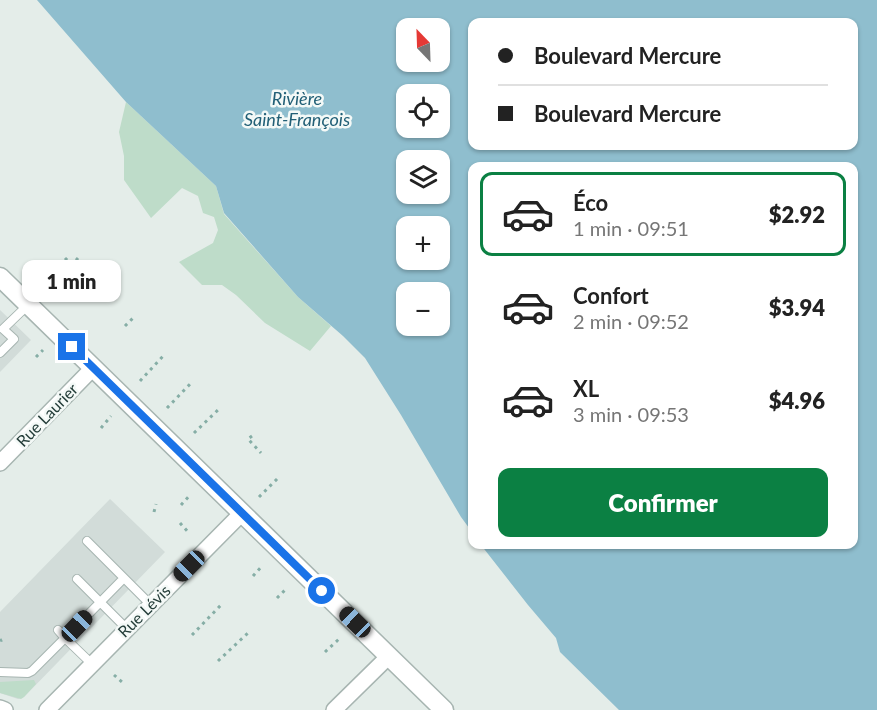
<!DOCTYPE html>
<html lang="fr">
<head>
<meta charset="utf-8">
<style>
	body { margin:0; font-family:Lato,sans-serif; background:#f6f6f6; color:#222; height:100vh; display:flex; flex-direction:column; font-size:22px; white-space:nowrap }
	* { box-sizing:border-box; margin:0 }
	p { font-size:20px; color:#767676 }
	.icon { flex:none; width:33px; height:33px; fill:none; stroke:currentColor; stroke-width:2; stroke-linecap:round; stroke-linejoin:round }
	.map { position:relative; flex:1; overflow:hidden }
	.details { position:absolute; left:468px; top:162px; width:390px; height:387px; display:flex; flex-direction:column; background:#fff; border-radius:12px; box-shadow:0 2px 4px #0004 }
	.details>* { flex:none }
	.banner { position:absolute; left:468px; top:18px; width:390px; height:132px; border-radius:12px; box-shadow:0 2px 4px #0004; display:grid; align-content:center; height:132px; padding:0 30px; background:#fff }
	.needle { width:39px; rotate:337deg }
	.controls { position:absolute; left:396px; top:18px; display:grid; gap:12px }
	.controls a { display:grid; place-items:center; width:54px; height:54px; border-radius:12px; background:#fff; box-shadow:0 2px 4px #0004; font-size:30px }
	.end { position:absolute; width:27px; height:27px; margin:-14px; border:8px solid #1a73e8; background:#fff; box-shadow:0 0 0 3px #fff }
	.from { border-radius:50% }
	.bubble { position:absolute; height:42px; border-radius:12px; background:#fff; box-shadow:0 2px 4px #0004; font-size:20px; font-weight:800; line-height:42px; text-align:center }
	.car { position:absolute; width:18px; height:36px; margin:-18px -9px; border-radius:8px; box-shadow:0 0 4px 2px #0007; background:linear-gradient(#222 24%,#8ab4d8 0 40%,#222 0 76%,#8ab4d8 0 86%,#222 0) }
	.banner b { display:flex; align-items:center; gap:21px; height:57px; font-size:22px }
	.banner b+b { border-top:2px solid #e0e0e0 }
	.banner i { width:15px; height:15px; background:#222 }
	ul { padding:10px 0 0; list-style:none }
	li { display:flex; align-items:center; gap:18px; height:84px; margin:0 12px 9px; padding:0 18px; border:3px solid transparent; border-radius:12px }
	li div { flex:1 }
	li b { display:block; font-size:22px }
	li em { font-style:normal; font-weight:800 }
	li.selected { border-color:#0b8043 }
	li>.icon { width:54px; height:54px; stroke-width:1.5 }
	.action { display:flex; gap:12px; margin-top:auto; padding:12px 30px }
	.action a { flex:1; height:69px; border-radius:12px; background:#0b8043; color:#fff; font-size:24px; font-weight:800; line-height:69px; text-align:center }
	.map>svg:first-child { display:block }
	.built { fill:#d2dcd9 }
	.green { fill:#bedcc9 }
	.water { fill:#8fbece; fill-rule:evenodd }
	.lines { fill:none; stroke-linecap:round; stroke-linejoin:round }
	.service-casing { stroke:#a7b5b1; stroke-width:10 }
	.minor-casing { stroke:#a7b5b1; stroke-width:18 }
	.tertiary-casing { stroke:#a7b5b1; stroke-width:21 }
	.path { stroke:#86aea6; stroke-width:3; stroke-dasharray:3 4.5; stroke-linecap:butt }
	.service { stroke:#fff; stroke-width:8 }
	.minor { stroke:#fff; stroke-width:15 }
	.tertiary { stroke:#fff; stroke-width:18 }
	.route { stroke:#1a73e8; stroke-width:8 }
	.labels { text-anchor:middle; stroke-width:5; stroke-linejoin:round; paint-order:stroke }
	.street-label { font-size:16px; fill:#243d39; stroke:#f4f9f7 }
	.water-label { font-size:18px; font-style:italic; fill:#215f76; stroke:#f4f9f7 }
</style>
</head>
<body>
<div class="map">
<svg width="877" height="710" viewBox="0 0 877 710">
	<rect width="100%" height="100%" fill="#e4ede9"/>
	<path class="built" d="M0,310L31,340L0,372Z
		M110,499L165,552L24,697L18,699L0,693V612Z"/>
	<path class="green" d="M126,102L216,186L224,214L298,297L331,326L310,351L265,323L236,295L222,285H202L179,262L213,243L218,230L214,217L203,213L198,196L182,188L151,218L124,180V156L119,132Z
		M34,680L36,684L24,697L21,699L0,693V682Z"/>
	<path class="water" d="M37,0H877V710H619L560,652L556,638L528,605L481,545L854,544V166H472V532L461,517L401,415L365,358L343,336L298,297L224,213L216,186L126,102ZM472,22H854V146H472ZM406,28H440V62H406ZM406,94H440V128H406ZM406,160H440V194H406ZM406,226H440V260H406ZM406,292H440V326H406Z"/>
	<g class="lines">
		<defs>
			<path id="service" d="M0,353L14,339L3,329L28,305
				M87,541L151,605
				M77,579L127,629
				M58,630L65,638L124,578
				M0,672L28,673L32,671L65,638L92,664"/>
			<path id="minor" d="M0,463L93,368
				M0,708L5,710
				M47,710L242,513
				M334,710L389,656"/>
			<path id="tertiary" d="M0,277L444,710"/>
		</defs>
		<use href="#service" class="service-casing"/>
		<use href="#minor" class="minor-casing"/>
		<use href="#tertiary" class="tertiary-casing"/>
		<path class="path" d="M65,258L72,265
			M78,258L72,265L84,276
			M100,284L96,288L103,295
			M101,301L103,295L107,291
			M125,326L134,317
			M36,357L43,350
			M140,381L165,354
			M167,408L193,381
			M101,428L111,416
			M194,433L220,408
			M252,436L248,439L261,453
			M259,497L280,476
			M181,505L191,494
			M154,512L156,504
			M180,523L188,532
			M253,576L263,565
			M277,598L287,588
			M192,635L221,605
			M0,639L1,641L0,646
			M325,652L339,639
			M218,661L249,632
			M114,675L123,683"/>
		<use href="#service" class="service"/>
		<use href="#minor" class="minor"/>
		<use href="#tertiary" class="tertiary"/>
	</g>
	<g class="lines">
		<path class="route" d="M72,347L322,591"/>
	</g>
	<g class="labels">
		<g class="street-label">
			<text transform="translate(47 415) rotate(-46)" y="6">Rue Laurier</text>
			<text transform="translate(144 611) rotate(-45)" y="6">Rue Lévis</text>
		</g>
		<g class="water-label">
			<text x="297" y="105">Rivière<tspan x="297" dy="21">Saint-François</tspan></text>
		</g>
	</g>
</svg>
<div class="controls">
<a><svg class="needle" viewBox="-14 -14 28 28"><path d="M0-13l5 13h-10z" fill="#e53935"/><path d="M0 13l5-13h-10z" fill="#767676"/></svg></a>
<a><svg class="icon" aria-label="locate" viewBox="0 0 24 24"><circle cx="12" cy="12" r="6"/><path d="M12 2v4M12 18v4M2 12h4M18 12h4"/></svg></a>
<a><svg class="icon" aria-label="layers" viewBox="0 0 24 24"><path d="M12 4l9 5-9 5-9-5zM3 14l9 5 9-5"/></svg></a>
<a>+</a>
<a>−</a>
</div>
<i class="end from" style="left:322px;top:591px"></i>
<i class="end" style="left:72px;top:347px"></i>
<div class="bubble" style="left:22px;top:260px;width:99px">1 min</div>
<i class="car" style="left:189px;top:566px;rotate:225deg"></i>
<i class="car" style="left:355px;top:622px;rotate:314deg"></i>
<i class="car" style="left:77px;top:626px;rotate:44deg"></i>
<div class="banner">
<b><i class="from"></i>Boulevard Mercure</b>
<b><i></i>Boulevard Mercure</b>
</div>
<section class="details">
<ul>
<li class="selected"><svg class="icon" aria-label="car" viewBox="0 0 24 24"><path d="M5 17H2v-5l4-1 3-4h7l3 4 3 1v5h-3M9 17h6M6 11h13"/><circle cx="7" cy="17" r="2"/><circle cx="17" cy="17" r="2"/></svg><div><b>Éco</b><p>1 min · 09:51</p></div><em>$2.92</em></li>
<li><svg class="icon" aria-label="car" viewBox="0 0 24 24"><path d="M5 17H2v-5l4-1 3-4h7l3 4 3 1v5h-3M9 17h6M6 11h13"/><circle cx="7" cy="17" r="2"/><circle cx="17" cy="17" r="2"/></svg><div><b>Confort</b><p>2 min · 09:52</p></div><em>$3.94</em></li>
<li><svg class="icon" aria-label="car" viewBox="0 0 24 24"><path d="M5 17H2v-5l4-1 3-4h7l3 4 3 1v5h-3M9 17h6M6 11h13"/><circle cx="7" cy="17" r="2"/><circle cx="17" cy="17" r="2"/></svg><div><b>XL</b><p>3 min · 09:53</p></div><em>$4.96</em></li>
</ul>
<div class="action"><a>Confirmer</a></div>
</section>
</div>
</body>
</html>
